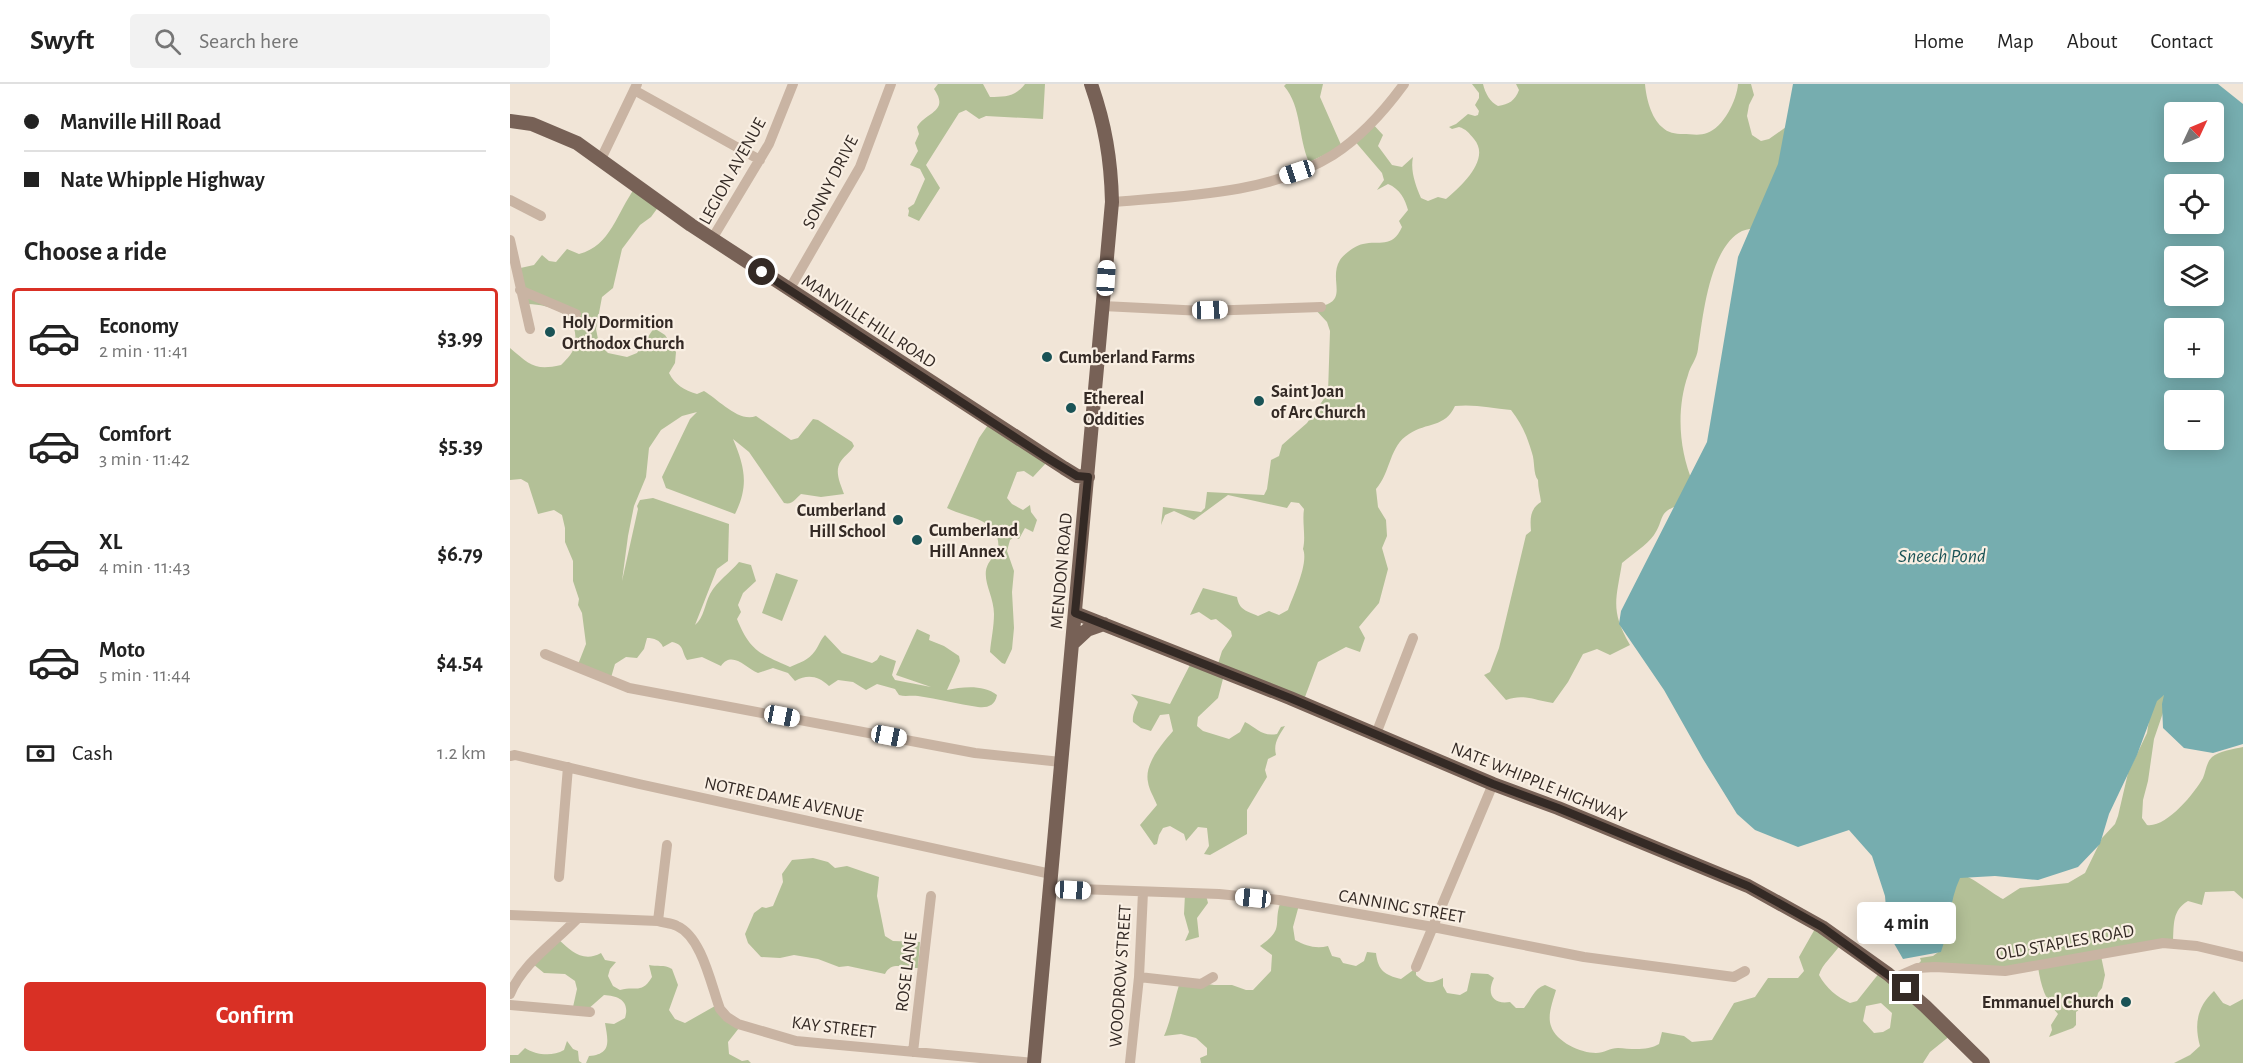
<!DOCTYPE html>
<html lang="en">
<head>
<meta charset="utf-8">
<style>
	body { margin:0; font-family:"Alegreya Sans",sans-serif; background:#f2f2f2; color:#222; height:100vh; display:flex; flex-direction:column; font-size:22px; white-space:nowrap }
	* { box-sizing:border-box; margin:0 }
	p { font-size:20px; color:#767676 }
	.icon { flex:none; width:33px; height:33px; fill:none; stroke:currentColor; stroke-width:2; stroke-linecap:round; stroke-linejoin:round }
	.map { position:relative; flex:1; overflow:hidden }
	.drawer { display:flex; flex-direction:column; background:#fff; width:510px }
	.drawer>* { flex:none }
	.guide { display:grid; align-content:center; height:132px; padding:0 24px; background:#fff }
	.needle { width:39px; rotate:46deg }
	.tools { position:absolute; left:1654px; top:18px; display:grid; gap:12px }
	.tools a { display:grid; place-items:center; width:60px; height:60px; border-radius:6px; background:#fff; box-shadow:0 3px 15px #0003; font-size:30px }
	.end { position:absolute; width:27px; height:27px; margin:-14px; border:8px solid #342a25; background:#fff; box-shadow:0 0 0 3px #fff }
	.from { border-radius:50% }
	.bubble { position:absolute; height:42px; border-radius:6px; background:#fff; box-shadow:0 3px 15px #0003; font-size:20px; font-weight:600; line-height:42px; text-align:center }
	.car { position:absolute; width:18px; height:36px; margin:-18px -9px; border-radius:8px; box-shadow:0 0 4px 2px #0007; background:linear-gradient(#fff 24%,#345 0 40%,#fff 0 76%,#345 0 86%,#fff 0) }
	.guide b { display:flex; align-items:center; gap:21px; height:57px; font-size:22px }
	.guide b+b { border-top:2px solid #e0e0e0 }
	.guide i { width:15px; height:15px; background:#222 }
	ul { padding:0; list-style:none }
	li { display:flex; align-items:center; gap:18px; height:99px; margin:0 12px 9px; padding:0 12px; border:3px solid transparent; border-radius:6px }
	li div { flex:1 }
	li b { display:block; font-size:22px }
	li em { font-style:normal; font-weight:600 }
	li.active { border-color:#d93025 }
	li>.icon { width:54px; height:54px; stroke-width:1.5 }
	h2 { padding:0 24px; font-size:27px; line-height:72px }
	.pay { display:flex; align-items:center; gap:15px; height:66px; padding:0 24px; font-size:22px }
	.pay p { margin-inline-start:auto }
	.primary-button { display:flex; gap:12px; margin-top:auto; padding:12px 24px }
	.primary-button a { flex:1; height:69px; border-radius:6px; background:#d93025; color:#fff; font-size:24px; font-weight:600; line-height:69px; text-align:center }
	header { display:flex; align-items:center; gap:36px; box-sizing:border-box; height:84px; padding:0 30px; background:#fff; border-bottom:2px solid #e0e0e0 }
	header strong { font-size:28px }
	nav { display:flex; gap:33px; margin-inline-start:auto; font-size:21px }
	.search { width:420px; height:54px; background:#f2f2f2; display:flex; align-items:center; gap:15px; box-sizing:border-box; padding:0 21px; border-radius:6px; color:#767676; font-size:22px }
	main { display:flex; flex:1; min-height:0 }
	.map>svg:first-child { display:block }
	.green { fill:#b3c097; fill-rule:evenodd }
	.water { fill:#76adaf; fill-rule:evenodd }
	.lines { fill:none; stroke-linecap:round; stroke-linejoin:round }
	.minor { stroke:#c9b4a3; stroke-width:10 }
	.major { stroke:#776156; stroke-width:14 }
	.route { stroke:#342a25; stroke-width:8 }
	.poi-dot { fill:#1a5356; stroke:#f9efe3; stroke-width:2 }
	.labels { text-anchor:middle; stroke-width:4.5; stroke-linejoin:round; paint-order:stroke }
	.street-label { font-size:18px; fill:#342a25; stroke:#f9efe3 }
	.poi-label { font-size:18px; font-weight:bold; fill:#342a25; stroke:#f9efe3; text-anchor:start }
	.water-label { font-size:20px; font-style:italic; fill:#1a5356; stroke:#f9efe3 }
</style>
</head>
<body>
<header>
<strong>Swyft</strong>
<div class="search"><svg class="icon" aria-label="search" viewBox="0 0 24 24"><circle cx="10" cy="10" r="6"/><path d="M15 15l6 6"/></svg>Search here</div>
<nav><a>Home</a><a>Map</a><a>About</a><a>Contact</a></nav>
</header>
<main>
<section class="drawer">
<div class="guide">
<b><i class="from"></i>Manville Hill Road</b>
<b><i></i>Nate Whipple Highway</b>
</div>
<h2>Choose a ride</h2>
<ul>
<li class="active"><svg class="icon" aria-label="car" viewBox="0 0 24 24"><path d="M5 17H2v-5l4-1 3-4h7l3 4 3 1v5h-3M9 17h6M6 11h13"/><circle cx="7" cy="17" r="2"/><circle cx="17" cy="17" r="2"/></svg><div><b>Economy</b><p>2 min · 11:41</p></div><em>$3.99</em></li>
<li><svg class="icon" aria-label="car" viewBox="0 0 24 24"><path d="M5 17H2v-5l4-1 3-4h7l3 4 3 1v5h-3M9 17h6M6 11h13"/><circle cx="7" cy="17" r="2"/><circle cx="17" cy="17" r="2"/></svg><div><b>Comfort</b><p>3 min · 11:42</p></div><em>$5.39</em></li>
<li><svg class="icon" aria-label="car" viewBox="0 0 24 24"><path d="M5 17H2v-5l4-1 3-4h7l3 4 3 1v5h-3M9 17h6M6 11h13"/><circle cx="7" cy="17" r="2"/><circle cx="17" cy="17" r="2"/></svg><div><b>XL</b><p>4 min · 11:43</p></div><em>$6.79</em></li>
<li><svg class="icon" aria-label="car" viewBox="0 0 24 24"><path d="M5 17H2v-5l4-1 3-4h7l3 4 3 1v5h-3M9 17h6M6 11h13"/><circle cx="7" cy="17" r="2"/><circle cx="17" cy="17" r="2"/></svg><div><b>Moto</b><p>5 min · 11:44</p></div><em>$4.54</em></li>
</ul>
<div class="pay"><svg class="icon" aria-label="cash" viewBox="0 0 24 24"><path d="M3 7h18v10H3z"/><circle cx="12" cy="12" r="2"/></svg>Cash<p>1.2 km</p></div>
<div class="primary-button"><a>Confirm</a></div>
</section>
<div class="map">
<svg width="1733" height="979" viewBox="0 0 1733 979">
	<rect width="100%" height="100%" fill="#f1e5d7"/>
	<path class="green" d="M428,0H473L480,13C495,13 505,13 515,0H535L533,35L476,32L469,35L456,26L449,29L416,81L430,104L409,137L398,132L399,127L398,124L404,120L415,95L410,85L400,81L408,67L405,59L409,50L407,43C416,28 440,28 424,5Z
		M776,0H813L810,13L832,63L799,78C788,54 792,23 774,2Z
		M962,0H973C975,9 980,18 988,22C999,20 1005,17 1009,6L1006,0H1135C1136,13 1141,34 1152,43C1158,49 1165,50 1173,50C1180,50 1190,52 1197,49C1213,44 1227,16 1228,0H1241L1244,11L1239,21L1237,32L1242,51L1251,57L1259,55L1276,43H1280L1250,143C1244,144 1237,145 1232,147C1199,164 1193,233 1188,265C1187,275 1180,282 1178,291C1166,326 1169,366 1183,399L1171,421C1147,427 1155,435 1144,451C1137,461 1121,471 1112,479C1106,516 1100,526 1120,561L1100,571L1087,565L1073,570L1058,598L1043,619C1026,617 1014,609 996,616L974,591L980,588L989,564L1016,451L1021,447C1020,434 1020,425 1031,418C1030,410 1028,404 1028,396C1023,390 1025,377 1022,369C1017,352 1012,340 1001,326C982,324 964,320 945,322C935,344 917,338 899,350C879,362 881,388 866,405L868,423L876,436L877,452L872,464L878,485L869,519L849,543L855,554L850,568L836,563L808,578L792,621L714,591L708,614L688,633L687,642L693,647L719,655L730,648L735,638C747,644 752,653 767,650L771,643L775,642C769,652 763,659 766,671L758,675L755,686L757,693L737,726V750L700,771L694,770L699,762L697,744L688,743L676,757L674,750L660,742L653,744L649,751L647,760L644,761L630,741L647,721C644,713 639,706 638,698C634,680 652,660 663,647L659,630L650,631L641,647L631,644L623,638C622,630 626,625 628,618L621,610L660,620L682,577L706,586L712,567L722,552L721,547L706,535L701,536L689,528L680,531L693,504L727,513C729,526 737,527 748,532L759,527L769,531L778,526C783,512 799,479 793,465C796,453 792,438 794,425L789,419L781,418L777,424L718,411L684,436L664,427L655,431L651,441L653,423L691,428L695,424L697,408L754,411L757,405L761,376L769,372L772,361L797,339L818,309L820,247L817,238L803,223C843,220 817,197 830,176C834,170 846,161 853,160C869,156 882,165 892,143L889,137L898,126C895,115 890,105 878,100L867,106L874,96L872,89L843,55L861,38L873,51L868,62L882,81L892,83L903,73C900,87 906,102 911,114L918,117L928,113L936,115C952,102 981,75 964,55C959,49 956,45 949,43L942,45L939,43L946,40L958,30L965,32L968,31L969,27L965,21L969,14V9Z
		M125,104L149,122L141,133L130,141L112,165L103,204L92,213L86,245L89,260L98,269L117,273L127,269L144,244L155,251L166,268L165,279L159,289C165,301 174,306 187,310L194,307C208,315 229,339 246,332L281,356L288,354L303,335L308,336L342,358L344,362C341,368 335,371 331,377C324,387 330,399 334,410L311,413L291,410C285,415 283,421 274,419L239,368L223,355C235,383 239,402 225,430L156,404L152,393L180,335L187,328L172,332L151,346L139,364L136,393L124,422L118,452L112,497L128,425L127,422L130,416L143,414L219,440L218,477L207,485L185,541C194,534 195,519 200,510C208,496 219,490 229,478L241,481L246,497L233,509L228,521L231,528L227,535C240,567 250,570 280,583C289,579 299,576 305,567C309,562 310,556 315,551L332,569L362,579L367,576L370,571L386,577L382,591L385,596L421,603L386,591L407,545L420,551L419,556L434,562L449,572L450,577L437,606C452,603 473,600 487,611C485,622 477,624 468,623C448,620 428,615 408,612C401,611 395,613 389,611L385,605L367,600L356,606L343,598L328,596L319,602C308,592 298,590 285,597L278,589L263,584L248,589C236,584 222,566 211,582L192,573L177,576C171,567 175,561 162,558L153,563C150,556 144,554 137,554L134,565L127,574L116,573L105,580L100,597L67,583L76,560L72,529L68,521L69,515L63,497V477L55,458V444L52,431L44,426L28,430L18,399L11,395L0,396V264C20,281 25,287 51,281C55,277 61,271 63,266C74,233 45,221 18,220L6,185L24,181L32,171L39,177L46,178L57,165L69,170C101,162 107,128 125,104Z
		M478,341L537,378L523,393L514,387L507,388L497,414L502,420L513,426L520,421L521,428L527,436L523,448L515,444L509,455L504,453L500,456L497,467L504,487L502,508L504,544L502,565L495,580L492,579L480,568C481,556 484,543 484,530C484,506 463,488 488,469C493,434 461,436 437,424L469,354Z
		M266,489L288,496L272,537L252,529Z
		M1653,610L1657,617L1644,655L1638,697L1633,716L1632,734L1637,741C1656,744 1684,710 1693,694C1696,687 1696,679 1702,673C1709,667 1724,665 1733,663V815L1724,807L1695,808L1692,821L1678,817C1662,826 1664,841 1663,857L1591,872L1595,891L1592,904L1588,909L1586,918L1582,923L1571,924L1566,928V941L1563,944L1539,953L1542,946L1541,941L1548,930C1535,916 1531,902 1528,883L1406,882L1411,877L1410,874L1423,872L1431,866L1435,816L1451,791C1460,791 1483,810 1493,815L1510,804L1558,799L1575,789L1592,754L1605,740L1608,732L1618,689L1637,649L1642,618Z
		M303,774L318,778L325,784L337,782L369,793L367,812L375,852L383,857L410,858L408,884C396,885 382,876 375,890L338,882L329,883L308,875L284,871L270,874L251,873L238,859L235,850L244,829L252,823L256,824L263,822L273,798L272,790L282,776Z
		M675,810L696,811L698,819L687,834L689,853L675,857L679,848L674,830Z
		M771,817L789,821L783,843L785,856C796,862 806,865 818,862L822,872L830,874L833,879L846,882L854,877L857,868L866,869C868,887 875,891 891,895L906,884V891C916,900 921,900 933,894V902L937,909L950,911L957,907L961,889L978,890L984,894C976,910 983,921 1000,918L1006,924H1014C1022,915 1023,905 1035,901L1046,906C1043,917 1037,931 1041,942C1046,958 1071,969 1086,969C1094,969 1100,964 1108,964C1121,965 1138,967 1149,960L1152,948L1174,952L1182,958L1202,956L1224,919L1245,913L1258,894H1288L1294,887L1289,873L1306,843L1330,861C1324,871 1312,880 1309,891C1316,904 1327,913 1340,919L1347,917L1370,888L1441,951L1420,968L1413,979H691L690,974L697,971V964L686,954L671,950L654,952C661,936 664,917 669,901L678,897L704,901H722L736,906H743L761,887L762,871L750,862C776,844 762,840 771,817ZM1371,919L1382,929L1380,944L1373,948L1364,949L1353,937L1356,922Z
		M48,855C61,867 73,879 91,869L95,876L106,878L100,885L98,892L103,902L110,906C127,901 131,911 142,893L139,881C147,883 154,880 162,885L168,901L159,926L165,935L175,939L205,922L229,944L218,958L219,970L232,977L238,976L241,979H76L79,972C102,970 98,957 95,939L104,940L115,934C120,917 109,912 94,911L77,926L63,923L67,905L65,897L55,890L34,889L23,880Z
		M1704,907L1713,919L1720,922L1733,915V979H1664L1680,971L1690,962C1684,940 1687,923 1704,907Z
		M57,957L63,965L68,967L69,977L72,979H0V971H8L15,964C26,971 42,973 54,966Z"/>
	<path class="water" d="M1283,0H1708L1733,20V660L1703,669L1674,664L1653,644L1652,620L1654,611L1647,617L1627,671L1599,730L1590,760L1568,783L1528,796L1485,792L1450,794C1439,817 1440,843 1431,868L1393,875L1378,849L1375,812L1362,772L1339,746L1288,763L1245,746L1227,730L1193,675L1154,606L1109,540L1111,527L1197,358L1228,173L1268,80ZM1704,28V68H1665V28ZM1704,100V140H1665V100ZM1665,172H1704V212H1665ZM1704,244V284H1665V244ZM1704,316V356H1665V316Z"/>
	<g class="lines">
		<path class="minor" d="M124,6L250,76
			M91,75L127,0
			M0,116L31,132
			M602,118C673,112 761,110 823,71C851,53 875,26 894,0
			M202,155L259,60L283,0
			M0,156L20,245
			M10,206L66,230
			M279,206L350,83L381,0
			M593,222L693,227L811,223
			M35,570L119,604L465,669L551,678
			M866,650L903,554
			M0,672L5,671L129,700L541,790
			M49,793L58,683
			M540,804L709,810L769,816L923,843L1074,873L1224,893L1235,887
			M0,831L148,837C154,839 162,839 167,842C192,853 201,901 210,925L217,933L228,940L286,957L524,979
			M148,837L157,761
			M906,883L983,700
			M629,893L691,900L703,893
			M1384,894L1407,884L1425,883L1495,887L1653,859L1687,862L1733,873
			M0,910C13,879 44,859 67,835
			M0,921L80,928
			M403,968L421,812
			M620,979L629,893L633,808"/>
		<path class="major" d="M0,37L22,40L67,59L181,141L554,384L567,392L578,393
			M565,529L780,614L983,700L1048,724L1238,802L1312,843L1378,890L1415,922L1473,979
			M563,559L577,546L594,540
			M524,979L602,118C601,75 595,40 581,0"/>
	</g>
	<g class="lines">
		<path class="route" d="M252,188L534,372L567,392L578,393L565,529L780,614L983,700L1048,724L1238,802L1312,843L1396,904"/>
	</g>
	<g class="poi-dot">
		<circle cx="40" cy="248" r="6"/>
		<circle cx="537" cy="273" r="6"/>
		<circle cx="749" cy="317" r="6"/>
		<circle cx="561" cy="324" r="6"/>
		<circle cx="388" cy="436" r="6"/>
		<circle cx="407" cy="456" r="6"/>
		<circle cx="1616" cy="918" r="6"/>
	</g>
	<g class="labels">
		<g class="street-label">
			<text transform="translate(222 87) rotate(-61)" y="6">LEGION AVENUE</text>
			<text transform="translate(320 98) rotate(-63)" y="6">SONNY DRIVE</text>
			<text transform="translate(359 237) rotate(33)" y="6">MANVILLE HILL ROAD</text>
			<text transform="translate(551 487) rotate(-85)" y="6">MENDON ROAD</text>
			<text transform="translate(1029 698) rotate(22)" y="6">NATE WHIPPLE HIGHWAY</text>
			<text transform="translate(274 715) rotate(12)" y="6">NOTRE DAME AVENUE</text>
			<text transform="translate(892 822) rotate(10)" y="6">CANNING STREET</text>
			<text transform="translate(1555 858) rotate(-10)" y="6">OLD STAPLES ROAD</text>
			<text transform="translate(396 888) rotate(-83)" y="6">ROSE LANE</text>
			<text transform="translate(610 892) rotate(-86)" y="6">WOODROW STREET</text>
			<text transform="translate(324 943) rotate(7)" y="6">KAY STREET</text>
		</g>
		<g class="poi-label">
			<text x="52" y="244">Holy Dormition<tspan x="52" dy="21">Orthodox Church</tspan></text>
			<text x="549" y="279">Cumberland Farms</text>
			<text x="761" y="313">Saint Joan<tspan x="761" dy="21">of Arc Church</tspan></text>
			<text x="573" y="320">Ethereal<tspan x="573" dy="21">Oddities</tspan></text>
			<text x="376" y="432" text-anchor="end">Cumberland<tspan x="376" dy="21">Hill School</tspan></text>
			<text x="419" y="452">Cumberland<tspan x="419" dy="21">Hill Annex</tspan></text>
			<text x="1604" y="924" text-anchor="end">Emmanuel Church</text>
		</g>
		<g class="water-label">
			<text x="1432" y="478">Sneech Pond</text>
		</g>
	</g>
</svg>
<div class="tools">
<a><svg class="needle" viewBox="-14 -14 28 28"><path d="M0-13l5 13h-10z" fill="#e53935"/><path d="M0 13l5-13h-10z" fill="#767676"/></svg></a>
<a><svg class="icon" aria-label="locate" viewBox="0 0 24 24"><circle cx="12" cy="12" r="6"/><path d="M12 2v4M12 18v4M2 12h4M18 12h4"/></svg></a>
<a><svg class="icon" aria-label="layers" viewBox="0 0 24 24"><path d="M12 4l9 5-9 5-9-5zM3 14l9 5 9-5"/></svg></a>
<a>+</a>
<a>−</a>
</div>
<i class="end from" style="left:252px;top:188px"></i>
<i class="end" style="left:1396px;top:904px"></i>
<div class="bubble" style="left:1347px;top:818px;width:99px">4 min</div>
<i class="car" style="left:787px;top:88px;rotate:252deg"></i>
<i class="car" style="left:596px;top:194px;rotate:4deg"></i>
<i class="car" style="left:700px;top:226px;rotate:88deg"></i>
<i class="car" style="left:272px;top:632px;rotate:101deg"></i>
<i class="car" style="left:379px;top:652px;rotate:101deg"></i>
<i class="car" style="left:563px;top:806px;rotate:93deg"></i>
<i class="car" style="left:743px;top:814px;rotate:276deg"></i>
</div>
</main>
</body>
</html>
